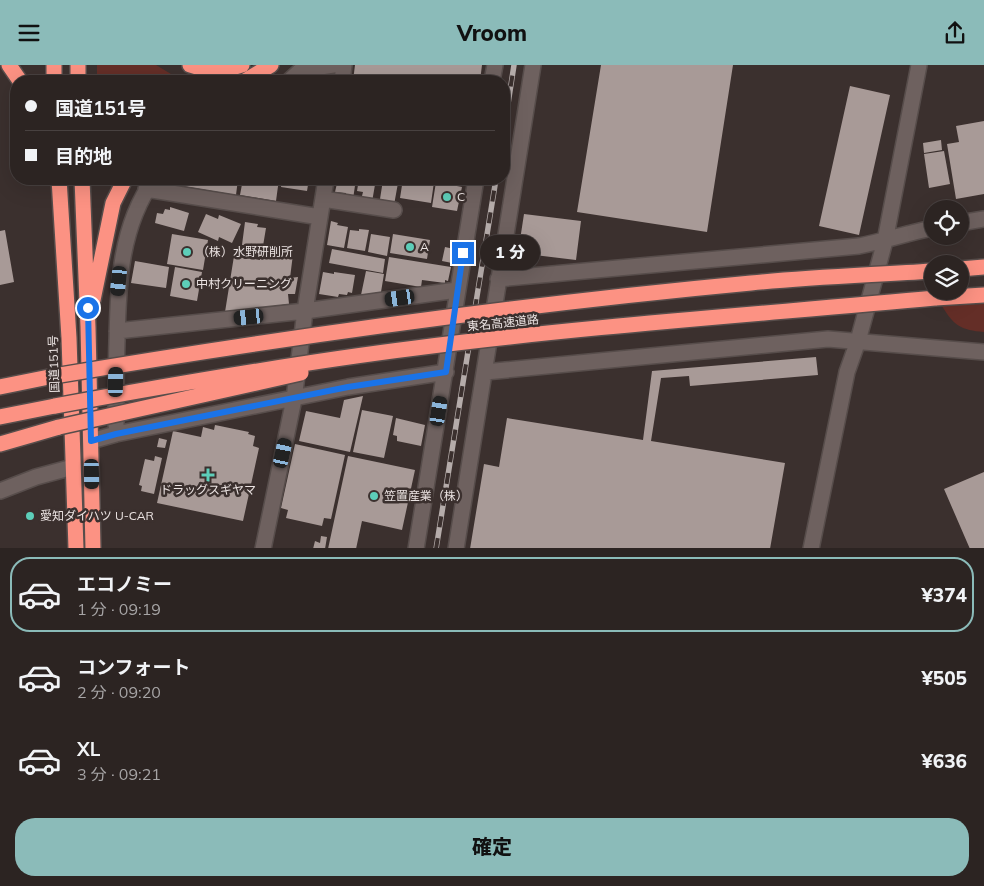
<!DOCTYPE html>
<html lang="ja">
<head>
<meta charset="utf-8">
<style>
	body { margin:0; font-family:Mulish,"Noto Sans JP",sans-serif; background:#38302f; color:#f1f3f6; height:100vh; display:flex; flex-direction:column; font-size:19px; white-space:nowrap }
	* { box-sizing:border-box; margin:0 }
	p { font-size:16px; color:#a6a4a5 }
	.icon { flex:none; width:28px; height:28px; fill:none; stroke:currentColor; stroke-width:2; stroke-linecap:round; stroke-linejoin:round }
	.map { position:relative; height:483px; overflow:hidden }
	.sheet { display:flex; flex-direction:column; background:#2c2422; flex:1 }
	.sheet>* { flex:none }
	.hud { position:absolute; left:10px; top:10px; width:500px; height:110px; border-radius:20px; box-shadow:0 5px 20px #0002,0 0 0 1px #484140; display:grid; align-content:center; height:110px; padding:0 15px; background:#2c2422 }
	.buttons { position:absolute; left:924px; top:135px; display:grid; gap:10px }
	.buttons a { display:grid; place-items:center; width:45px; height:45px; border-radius:50%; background:#2c2422; box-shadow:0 5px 20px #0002,0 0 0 1px #484140; font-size:25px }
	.end { position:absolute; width:22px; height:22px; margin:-11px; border:6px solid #1a73e8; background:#fff; box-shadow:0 0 0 2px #fff }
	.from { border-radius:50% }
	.bubble { position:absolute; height:35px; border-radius:18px; background:#2c2422; box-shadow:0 5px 20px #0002,0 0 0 1px #484140; font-size:16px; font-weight:800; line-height:35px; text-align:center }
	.car { position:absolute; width:15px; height:30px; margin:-15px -8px; border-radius:6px; box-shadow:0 0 4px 1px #0007; background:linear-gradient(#222 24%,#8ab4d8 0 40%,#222 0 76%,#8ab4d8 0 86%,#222 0) }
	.hud b { display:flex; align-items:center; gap:18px; height:48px; font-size:19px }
	.hud b+b { border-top:1px solid #484140 }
	.hud i { width:12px; height:12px; background:#f1f3f6 }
	ul { padding:9px 0 0; list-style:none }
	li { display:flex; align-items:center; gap:15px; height:75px; margin:0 10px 8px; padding:0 5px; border:2px solid transparent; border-radius:20px }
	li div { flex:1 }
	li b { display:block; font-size:19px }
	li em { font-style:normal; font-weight:800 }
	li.on { border-color:#8bbbb9 }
	li>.icon { width:45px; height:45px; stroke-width:1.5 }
	.action { display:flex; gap:10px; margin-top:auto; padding:10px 15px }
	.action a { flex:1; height:58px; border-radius:20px; background:#8bbbb9; color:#111; font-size:20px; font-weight:800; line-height:58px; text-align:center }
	header { display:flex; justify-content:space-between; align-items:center; height:65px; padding:0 15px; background:#8bbbb9; color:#111; font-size:22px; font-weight:800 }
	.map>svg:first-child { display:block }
	.green { fill:#642e27 }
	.building { fill:#a89a97 }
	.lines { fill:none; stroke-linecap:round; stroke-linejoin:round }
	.minor-casing { stroke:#574d4b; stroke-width:18 }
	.highway-casing { stroke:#574d4b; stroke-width:18 }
	.minor { stroke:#6e615f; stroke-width:15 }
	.highway { stroke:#fc9283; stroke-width:15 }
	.rail-casing { stroke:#b5acaa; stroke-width:5.5 }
	.rail { stroke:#3b302e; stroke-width:4; stroke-dasharray:11; stroke-linecap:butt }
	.highway-bridge-casing { stroke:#574d4b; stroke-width:18; stroke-linecap:butt }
	.highway-bridge { stroke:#fc9283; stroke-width:15 }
	.route { stroke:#1a73e8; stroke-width:6 }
	.poi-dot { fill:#5dceb9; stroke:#3b302e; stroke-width:2 }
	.labels { text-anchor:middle; stroke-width:5; stroke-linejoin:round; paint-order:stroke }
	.poi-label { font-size:12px; fill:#ece4e3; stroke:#3b302e; text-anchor:start }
	.street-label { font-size:12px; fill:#ece4e3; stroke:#3b302e }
</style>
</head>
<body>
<header><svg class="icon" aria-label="menu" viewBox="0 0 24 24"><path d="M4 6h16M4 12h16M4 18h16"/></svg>Vroom<svg class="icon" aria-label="share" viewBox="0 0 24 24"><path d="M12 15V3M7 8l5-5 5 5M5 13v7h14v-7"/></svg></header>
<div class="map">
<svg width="984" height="484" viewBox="0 0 984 484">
	<rect width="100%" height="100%" fill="#3b302e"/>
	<path class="green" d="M97,0H156L171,9L191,16H97Z
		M984,239V267C961,265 954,261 942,241Z"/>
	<path class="building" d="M355,0H482L480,16H353Z
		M601,0H733L707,167L577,147Z
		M850,21L890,30L859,170L819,161Z
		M984,56V129L956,134L947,79L959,77L956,61Z
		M941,75L942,85L924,88L923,78Z
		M944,86L950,119L929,123L924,89Z
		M184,114H238L236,130L183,121Z
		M243,114H279L276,136L240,130Z
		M282,114H309L307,126L281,122Z
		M338,114H356L353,134L345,132L346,128L335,127Z
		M359,114H376L372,137L361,135L363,127L357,126Z
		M403,114L434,117L431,138L400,133Z
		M383,115L398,118L394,140L383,138L384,135L380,134Z
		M436,117L462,122L457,146L432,142Z
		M170,142L189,148L184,166L155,158L157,148L163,149L165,144L170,145Z
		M206,149L218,154L219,150L241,159L232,178L219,172L218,176L198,167Z
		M524,149L581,156L576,195L518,188Z
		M331,156L338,158L337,160L348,162L344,183L327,180Z
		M245,157L258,159L257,162L266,163L263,181L242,180Z
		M359,164L369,165L365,186L347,183L350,165L359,166Z
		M5,165L14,217L0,220V166Z
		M172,169L208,175L203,205L167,199Z
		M371,169L390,172L387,191L368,187Z
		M393,169L430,175L427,194L390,188Z
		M445,182L454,184L452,198L442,196Z
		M261,184L293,189L290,213L298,212L295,229H288L289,239L225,247L234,191L260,195Z
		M332,184L385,194L383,208L329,198Z
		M389,192L451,202L448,216L445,215V218L422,215L421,222L385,216Z
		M135,196L169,202L166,223L131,218Z
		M175,202L202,207L197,236L170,231Z
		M366,206L384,209L381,227L361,230Z
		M323,207L334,209V207L355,210L352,228L348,227L347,230L339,229L338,232L319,229Z
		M816,292L818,310L690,321L689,311L661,313L651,376L785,398L770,484H470L484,399L499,402L507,353L643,375L652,306Z
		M363,331L350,387L299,376L306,346L340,353L344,335Z
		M362,345L393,351L384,393L353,387Z
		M396,353L425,360L421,381L397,376V371L393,370Z
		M215,360L249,367L248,369L255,371L253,381L259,383L243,456L157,438L173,366L201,372L203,362L214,365Z
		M159,373L167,375L165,383L157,382Z
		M295,379L345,390L331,454L324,453L322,461L286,453L288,445L281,443Z
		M155,391L162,393L154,429L141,426L142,421L139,420L145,394L154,396Z
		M348,391L415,405L402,465L362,456L356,484H328Z
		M984,407V484H970L944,424Z
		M321,471L327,472L325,484H313L315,476L320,478Z"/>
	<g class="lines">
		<defs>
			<path id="minor" d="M289,16L301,5L333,0
				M342,16L344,0
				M492,16L495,0
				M146,124L320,152
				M323,134L394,145
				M960,158L984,154
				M498,214L859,181C884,176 908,168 932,163
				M117,266L305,246L457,225
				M485,307L828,274L984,287
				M116,360C116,332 116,304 117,276C118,220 120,161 154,114
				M91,376L116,369L348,322L446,307
				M0,426L36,412L73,402
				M263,484L294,334L305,246L326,114
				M416,484L476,114
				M456,484L533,0
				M811,484L847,307L858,276L885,176L919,0"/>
			<path id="highway" d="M9,0L20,16
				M54,0V16
				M78,0V16
				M190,0C207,6 225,6 242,0
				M245,16L271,0
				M59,114L69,273L76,484
				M82,114L88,262L93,484
				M960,204L984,202
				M935,233L984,230
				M93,235L113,138L125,114
				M0,322L54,311
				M0,352L55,341
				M0,379L59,362"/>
		</defs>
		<use href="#minor" class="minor-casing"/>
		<use href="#highway" class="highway-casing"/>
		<use href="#minor" class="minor"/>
		<use href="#highway" class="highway"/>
		<defs>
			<path id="rail" d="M504,65L514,0
				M436,484L496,114"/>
		</defs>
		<use href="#rail" class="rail-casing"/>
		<use href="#rail" class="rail"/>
		<defs>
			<path id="highway-bridge" d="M54,311C285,272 517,240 751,218C811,212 872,210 932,206
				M55,341C175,319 295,298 416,283C588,261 762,249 935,233
				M59,362L301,308"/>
		</defs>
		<use href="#highway-bridge" class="highway-bridge-casing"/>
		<use href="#highway-bridge" class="highway-bridge"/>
	</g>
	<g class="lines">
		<path class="route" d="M88,243L91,376L116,369L348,322L446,307L463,188"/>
	</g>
	<g class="poi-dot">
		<circle cx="447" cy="132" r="5"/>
		<circle cx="410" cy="182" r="5"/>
		<circle cx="187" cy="187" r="5"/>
		<circle cx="186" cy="219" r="5"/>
		<path d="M205.5 402.5h5v5h5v5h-5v5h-5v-5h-5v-5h5z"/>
		<circle cx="374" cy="431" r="5"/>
		<circle cx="30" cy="451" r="5"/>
	</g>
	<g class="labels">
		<g class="poi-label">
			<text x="457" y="136">C</text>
			<text x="420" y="186">A</text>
			<text x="197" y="191">（株）水野研削所</text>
			<text x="196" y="223">中村クリーニング</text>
			<text x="208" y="429" text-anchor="middle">ドラッグスギヤマ</text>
			<text x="384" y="435">笠置産業（株）</text>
			<text x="40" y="455">愛知ダイハツ U-CAR</text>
		</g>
		<g class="street-label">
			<text transform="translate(503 258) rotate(-6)" y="4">東名高速道路</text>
			<text transform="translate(54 299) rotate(-92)" y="4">国道151号</text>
		</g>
	</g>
</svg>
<div class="buttons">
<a><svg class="icon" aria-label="locate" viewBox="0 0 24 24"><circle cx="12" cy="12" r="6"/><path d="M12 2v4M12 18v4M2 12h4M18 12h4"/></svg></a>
<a><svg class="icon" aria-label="layers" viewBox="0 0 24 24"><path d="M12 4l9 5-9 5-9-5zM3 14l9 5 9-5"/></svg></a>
</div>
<i class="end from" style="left:88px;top:243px"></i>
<i class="end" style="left:463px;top:188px"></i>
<div class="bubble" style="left:480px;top:170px;width:60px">1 分</div>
<i class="car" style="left:119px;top:216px;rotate:186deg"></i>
<i class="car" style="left:400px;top:233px;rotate:262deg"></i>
<i class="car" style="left:249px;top:252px;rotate:264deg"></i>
<i class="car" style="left:116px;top:317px;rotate:1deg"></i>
<i class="car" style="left:439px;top:346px;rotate:9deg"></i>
<i class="car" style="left:283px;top:388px;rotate:12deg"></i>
<i class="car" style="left:92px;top:409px;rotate:179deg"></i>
<div class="hud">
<b><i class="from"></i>国道151号</b>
<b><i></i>目的地</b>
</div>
</div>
<section class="sheet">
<ul>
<li class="on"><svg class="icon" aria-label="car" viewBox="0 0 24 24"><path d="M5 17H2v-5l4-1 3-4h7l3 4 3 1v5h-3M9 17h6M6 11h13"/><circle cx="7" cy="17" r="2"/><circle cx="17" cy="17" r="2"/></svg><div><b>エコノミー</b><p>1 分 · 09:19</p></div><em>¥374</em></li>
<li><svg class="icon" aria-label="car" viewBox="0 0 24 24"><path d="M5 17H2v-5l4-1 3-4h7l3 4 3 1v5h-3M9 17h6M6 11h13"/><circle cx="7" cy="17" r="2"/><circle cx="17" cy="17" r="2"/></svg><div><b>コンフォート</b><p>2 分 · 09:20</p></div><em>¥505</em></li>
<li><svg class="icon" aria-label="car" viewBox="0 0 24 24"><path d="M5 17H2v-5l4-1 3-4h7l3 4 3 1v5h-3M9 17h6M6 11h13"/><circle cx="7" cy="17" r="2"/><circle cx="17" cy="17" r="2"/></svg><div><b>XL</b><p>3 分 · 09:21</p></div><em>¥636</em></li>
</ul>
<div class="action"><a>確定</a></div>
</section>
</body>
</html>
